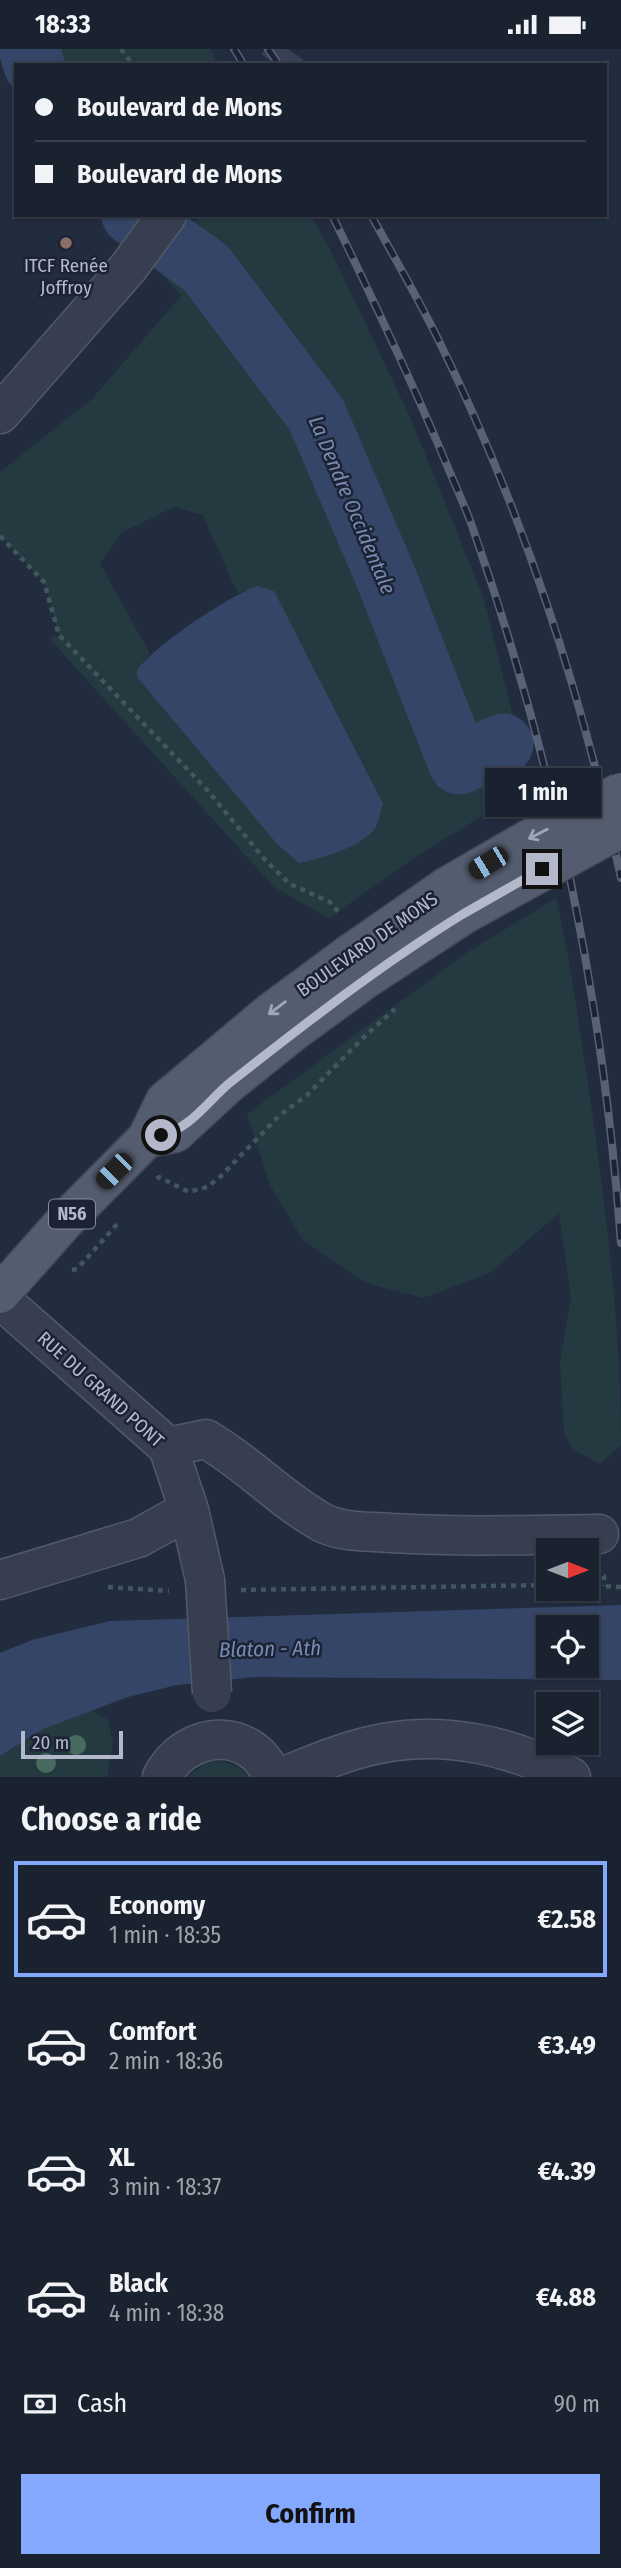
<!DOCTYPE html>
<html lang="en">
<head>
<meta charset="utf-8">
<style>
	body { margin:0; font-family:"Fira Sans Condensed",sans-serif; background:#232937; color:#f1f3f6; height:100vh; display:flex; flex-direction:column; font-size:26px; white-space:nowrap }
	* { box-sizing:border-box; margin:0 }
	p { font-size:23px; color:#9fa3aa }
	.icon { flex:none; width:38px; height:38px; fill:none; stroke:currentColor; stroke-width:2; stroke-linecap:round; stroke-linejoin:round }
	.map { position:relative; height:1728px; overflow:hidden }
	.drawer { display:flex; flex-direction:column; background:#1a212f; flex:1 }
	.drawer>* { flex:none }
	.guide { position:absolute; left:14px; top:14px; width:593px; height:154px; border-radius:0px; box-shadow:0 2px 5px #0004,0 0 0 2px #383e4b; display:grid; align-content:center; height:154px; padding:0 21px; background:#1a212f }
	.needle { width:46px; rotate:90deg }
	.controls { position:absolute; left:536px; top:1489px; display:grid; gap:14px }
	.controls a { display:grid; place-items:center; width:63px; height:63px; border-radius:0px; background:#1a212f; box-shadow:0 2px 5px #0004,0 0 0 2px #383e4b; font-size:35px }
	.scale { position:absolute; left:21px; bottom:18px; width:102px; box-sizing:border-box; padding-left:7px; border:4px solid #b3b9ca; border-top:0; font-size:19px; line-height:24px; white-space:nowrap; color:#b3b9ca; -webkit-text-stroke:5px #1c2334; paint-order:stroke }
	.end { position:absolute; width:32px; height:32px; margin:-16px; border:9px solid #b3b9ca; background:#111; box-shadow:0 0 0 4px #111 }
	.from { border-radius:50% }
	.bubble { position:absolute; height:49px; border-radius:0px; background:#1a212f; box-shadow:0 2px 5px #0004,0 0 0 2px #383e4b; font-size:23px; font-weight:700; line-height:49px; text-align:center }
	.car { position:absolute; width:21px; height:42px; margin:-21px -10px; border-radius:9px; box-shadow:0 0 5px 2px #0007; background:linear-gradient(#222 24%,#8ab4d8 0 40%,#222 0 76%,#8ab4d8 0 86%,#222 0) }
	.guide b { display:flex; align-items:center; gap:24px; height:66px; font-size:26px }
	.guide b+b { border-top:2px solid #383e4b }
	.guide i { width:18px; height:18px; background:#f1f3f6 }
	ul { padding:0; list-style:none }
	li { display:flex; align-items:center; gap:21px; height:116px; margin:0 14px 10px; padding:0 7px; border:4px solid transparent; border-radius:0px }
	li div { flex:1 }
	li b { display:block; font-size:26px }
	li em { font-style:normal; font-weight:700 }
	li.current { border-color:#83a8fe }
	li>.icon { width:63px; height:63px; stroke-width:1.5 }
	h2 { padding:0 21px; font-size:32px; line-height:84px }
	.pay { display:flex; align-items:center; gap:18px; height:77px; padding:0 21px; font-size:26px }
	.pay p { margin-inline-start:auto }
	.button { display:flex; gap:14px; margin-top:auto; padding:14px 21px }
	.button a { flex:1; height:80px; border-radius:0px; background:#83a8fe; color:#111; font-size:28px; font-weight:700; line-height:80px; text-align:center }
	.status { display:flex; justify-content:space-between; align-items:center; height:49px; padding:0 35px; background:#1a212f; direction:ltr }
	.status svg { height:19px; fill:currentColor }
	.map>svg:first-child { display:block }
	.green { fill:#243a40; fill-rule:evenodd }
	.water { fill:#354567; fill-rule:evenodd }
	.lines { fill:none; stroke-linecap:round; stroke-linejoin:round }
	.river { stroke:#354567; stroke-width:61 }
	.minor-tunnel { stroke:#384154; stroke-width:38; stroke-dasharray:38 19; stroke-linecap:butt }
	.minor-casing { stroke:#52596a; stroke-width:41 }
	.major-casing { stroke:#404758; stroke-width:41 }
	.path { stroke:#42575d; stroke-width:4.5; stroke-dasharray:5 5; stroke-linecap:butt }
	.minor { stroke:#373e4f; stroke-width:38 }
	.major { stroke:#545d6f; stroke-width:38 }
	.rail-casing { stroke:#586276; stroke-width:8 }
	.rail { stroke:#1c2334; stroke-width:5; stroke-dasharray:16; stroke-linecap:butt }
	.minor-bridge-casing { stroke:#52596a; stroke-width:41; stroke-linecap:butt }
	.major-bridge-casing { stroke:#404758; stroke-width:41; stroke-linecap:butt }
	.minor-bridge { stroke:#373e4f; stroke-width:38 }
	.major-bridge { stroke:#545d6f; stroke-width:38 }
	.tree { fill:#486a5f }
	.oneway { stroke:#a0a7b8 }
	.route { stroke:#b3b9ca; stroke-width:9 }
	.education-dot { fill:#8d6e63; stroke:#1c2334; stroke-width:2.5 }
	.labels { text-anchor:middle; stroke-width:5; stroke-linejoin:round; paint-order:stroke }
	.shield { fill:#1c2334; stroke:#868c9d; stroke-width:2 }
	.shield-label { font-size:18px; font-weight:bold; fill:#b3b9ca }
	.poi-label { font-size:19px; fill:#b3b9ca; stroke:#1c2334 }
	.street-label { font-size:19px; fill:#b3b9ca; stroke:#1c2334 }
	.water-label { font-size:21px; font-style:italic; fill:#788cb3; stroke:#1c2334 }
</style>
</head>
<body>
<div class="status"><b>18:33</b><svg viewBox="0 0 49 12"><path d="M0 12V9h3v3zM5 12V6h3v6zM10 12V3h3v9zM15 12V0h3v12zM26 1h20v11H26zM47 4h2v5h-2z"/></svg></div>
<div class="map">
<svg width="621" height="1728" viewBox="0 0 621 1728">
	<rect width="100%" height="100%" fill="#222c3f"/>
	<path class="green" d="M29,0H210L219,16H34Z
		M200,166H310L331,202L410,368L484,550L530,737L414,809L329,869L275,839L49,589L59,586L44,533L0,487V423L91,351L181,247L158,220ZM174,458L203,466L238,545L257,537L343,802L299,814L137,620L150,605L100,515L121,484Z
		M556,849C571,913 579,978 589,1042C606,1159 621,1278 621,1396L600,1415L574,1401L564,1384L560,1312L571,1249L559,1164L490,1224L423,1249L366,1234L303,1191L270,1136L247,1065L468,903Z
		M91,1661L108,1671L113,1694L107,1728H0V1707C25,1684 60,1673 91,1661Z
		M218,1712C232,1714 240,1718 250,1728H187L206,1714Z"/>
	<path class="water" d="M257,537L274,542L383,755C380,763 379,775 374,781C358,799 321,810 299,814L278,796L137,628V620C160,593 224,550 257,537Z
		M621,1556V1631L254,1628L177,1636L128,1648L43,1680L0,1707V1604L32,1591L110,1572ZM548,1578H586V1617H548Z"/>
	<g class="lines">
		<path class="river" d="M29,0L34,16
			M132,166L206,219L316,365L385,526L459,715L503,695"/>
		<path class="minor-tunnel" d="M277,16L288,0"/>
		<defs>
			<path id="minor" d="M0,365L128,219L167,166
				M0,1250L168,1398L189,1461L205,1531
				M168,1398L206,1390C248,1414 281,1451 323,1474C344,1484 369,1482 391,1484C461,1488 530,1486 599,1485
				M0,1531L138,1489L189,1461
				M162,1728C178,1696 217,1680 249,1699C261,1706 267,1717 274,1728
				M282,1728C315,1715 349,1700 384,1694C449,1682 514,1698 571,1728"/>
			<path id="major" d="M147,1089L175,1084L227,1036L293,983L367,929
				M0,1245L64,1173L147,1089L165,1052L271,963L351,904"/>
		</defs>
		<use href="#minor" class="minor-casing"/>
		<use href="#major" class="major-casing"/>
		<path class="path" d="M121,0L133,16
			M0,487L44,533L59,586L208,742L266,812L290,835L330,853L341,866
			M157,1130L159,1128L189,1143L207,1138L220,1128L280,1066L307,1046L364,988L395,960
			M72,1221L77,1220L119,1173
			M594,1523L604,1527V1537
			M586,1536L621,1538
			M108,1538L169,1542
			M241,1541L548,1536"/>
		<use href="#minor" class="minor"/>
		<use href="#major" class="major"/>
		<defs>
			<path id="rail" d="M234,0L244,16
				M268,0L279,16
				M332,166C370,244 407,322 441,402C451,427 463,452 472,477C553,708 603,950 621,1194
				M371,166C394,208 418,249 439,292C522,460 583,647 621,829"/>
		</defs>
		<use href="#rail" class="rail-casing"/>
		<use href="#rail" class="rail"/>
		<defs>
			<path id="minor-bridge" d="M205,1531L212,1644"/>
			<path id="major-bridge" d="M351,904L446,838L529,790L621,743
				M367,929L463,866L621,779"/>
		</defs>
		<use href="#minor-bridge" class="minor-bridge-casing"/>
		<use href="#major-bridge" class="major-bridge-casing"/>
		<use href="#minor-bridge" class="minor-bridge"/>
		<use href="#major-bridge" class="major-bridge"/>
	</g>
	<g class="tree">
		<circle cx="76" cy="1696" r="10"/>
		<circle cx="46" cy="1714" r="10"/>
	</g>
	<defs><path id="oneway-shaft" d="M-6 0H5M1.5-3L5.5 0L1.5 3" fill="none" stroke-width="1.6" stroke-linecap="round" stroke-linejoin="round" transform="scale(1.75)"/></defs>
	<g class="oneway">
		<use href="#oneway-shaft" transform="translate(538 785) rotate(153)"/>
		<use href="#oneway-shaft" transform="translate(277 959) rotate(143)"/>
	</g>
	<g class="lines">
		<path class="route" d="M161,1086C190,1081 210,1049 232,1032C307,973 382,915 463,865C489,850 516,835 542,820"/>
	</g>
	<circle class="education-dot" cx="66" cy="194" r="7"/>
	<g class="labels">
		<rect class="shield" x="49" y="1150.5" width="46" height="29" rx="5"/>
		<g class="shield-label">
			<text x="72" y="1171">N56</text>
		</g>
		<g class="poi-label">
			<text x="66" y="223">ITCF Renée<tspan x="66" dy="22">Joffroy</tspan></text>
		</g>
		<g class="street-label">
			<text transform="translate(367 895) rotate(-35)" y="7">BOULEVARD DE MONS</text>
			<text transform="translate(101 1340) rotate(42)" y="7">RUE DU GRAND PONT</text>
		</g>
		<g class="water-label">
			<text transform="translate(352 456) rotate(67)" y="7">La Dendre Occidentale</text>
			<text transform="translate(270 1600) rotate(-1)" y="7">Blaton - Ath</text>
		</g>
	</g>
</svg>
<div class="controls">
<a><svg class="needle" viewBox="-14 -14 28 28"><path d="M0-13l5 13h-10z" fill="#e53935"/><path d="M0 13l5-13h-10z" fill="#9fa3aa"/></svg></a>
<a><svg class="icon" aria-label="locate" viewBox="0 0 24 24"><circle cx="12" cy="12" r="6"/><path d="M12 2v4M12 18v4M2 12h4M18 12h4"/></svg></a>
<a><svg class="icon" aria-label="layers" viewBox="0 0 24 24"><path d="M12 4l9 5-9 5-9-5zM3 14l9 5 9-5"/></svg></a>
</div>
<div class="scale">20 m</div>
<i class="end from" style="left:161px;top:1086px"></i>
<i class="end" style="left:542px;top:820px"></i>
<div class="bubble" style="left:485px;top:719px;width:116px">1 min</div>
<i class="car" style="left:488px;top:814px;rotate:239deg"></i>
<i class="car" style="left:114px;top:1122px;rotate:225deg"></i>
<div class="guide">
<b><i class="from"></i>Boulevard de Mons</b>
<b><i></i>Boulevard de Mons</b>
</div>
</div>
<section class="drawer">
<h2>Choose a ride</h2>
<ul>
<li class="current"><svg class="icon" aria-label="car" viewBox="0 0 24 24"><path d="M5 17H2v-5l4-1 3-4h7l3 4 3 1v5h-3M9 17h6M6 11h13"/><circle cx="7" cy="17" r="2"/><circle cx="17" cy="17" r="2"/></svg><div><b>Economy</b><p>1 min · 18:35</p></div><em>€2.58</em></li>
<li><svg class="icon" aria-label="car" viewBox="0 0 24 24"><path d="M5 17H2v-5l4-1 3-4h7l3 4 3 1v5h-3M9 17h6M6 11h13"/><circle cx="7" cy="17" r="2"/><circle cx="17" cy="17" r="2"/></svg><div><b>Comfort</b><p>2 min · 18:36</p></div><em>€3.49</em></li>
<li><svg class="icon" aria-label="car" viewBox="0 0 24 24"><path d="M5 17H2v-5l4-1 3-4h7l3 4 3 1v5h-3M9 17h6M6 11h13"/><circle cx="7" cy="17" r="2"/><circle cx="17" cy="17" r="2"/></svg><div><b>XL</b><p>3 min · 18:37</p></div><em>€4.39</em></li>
<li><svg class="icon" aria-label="car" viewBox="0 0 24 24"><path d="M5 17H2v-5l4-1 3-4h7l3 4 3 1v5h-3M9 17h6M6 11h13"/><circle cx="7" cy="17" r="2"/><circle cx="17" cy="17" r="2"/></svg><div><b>Black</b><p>4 min · 18:38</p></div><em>€4.88</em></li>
</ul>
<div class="pay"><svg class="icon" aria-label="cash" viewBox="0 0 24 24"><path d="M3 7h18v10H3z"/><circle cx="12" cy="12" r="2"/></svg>Cash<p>90 m</p></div>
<div class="button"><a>Confirm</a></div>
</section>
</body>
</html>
